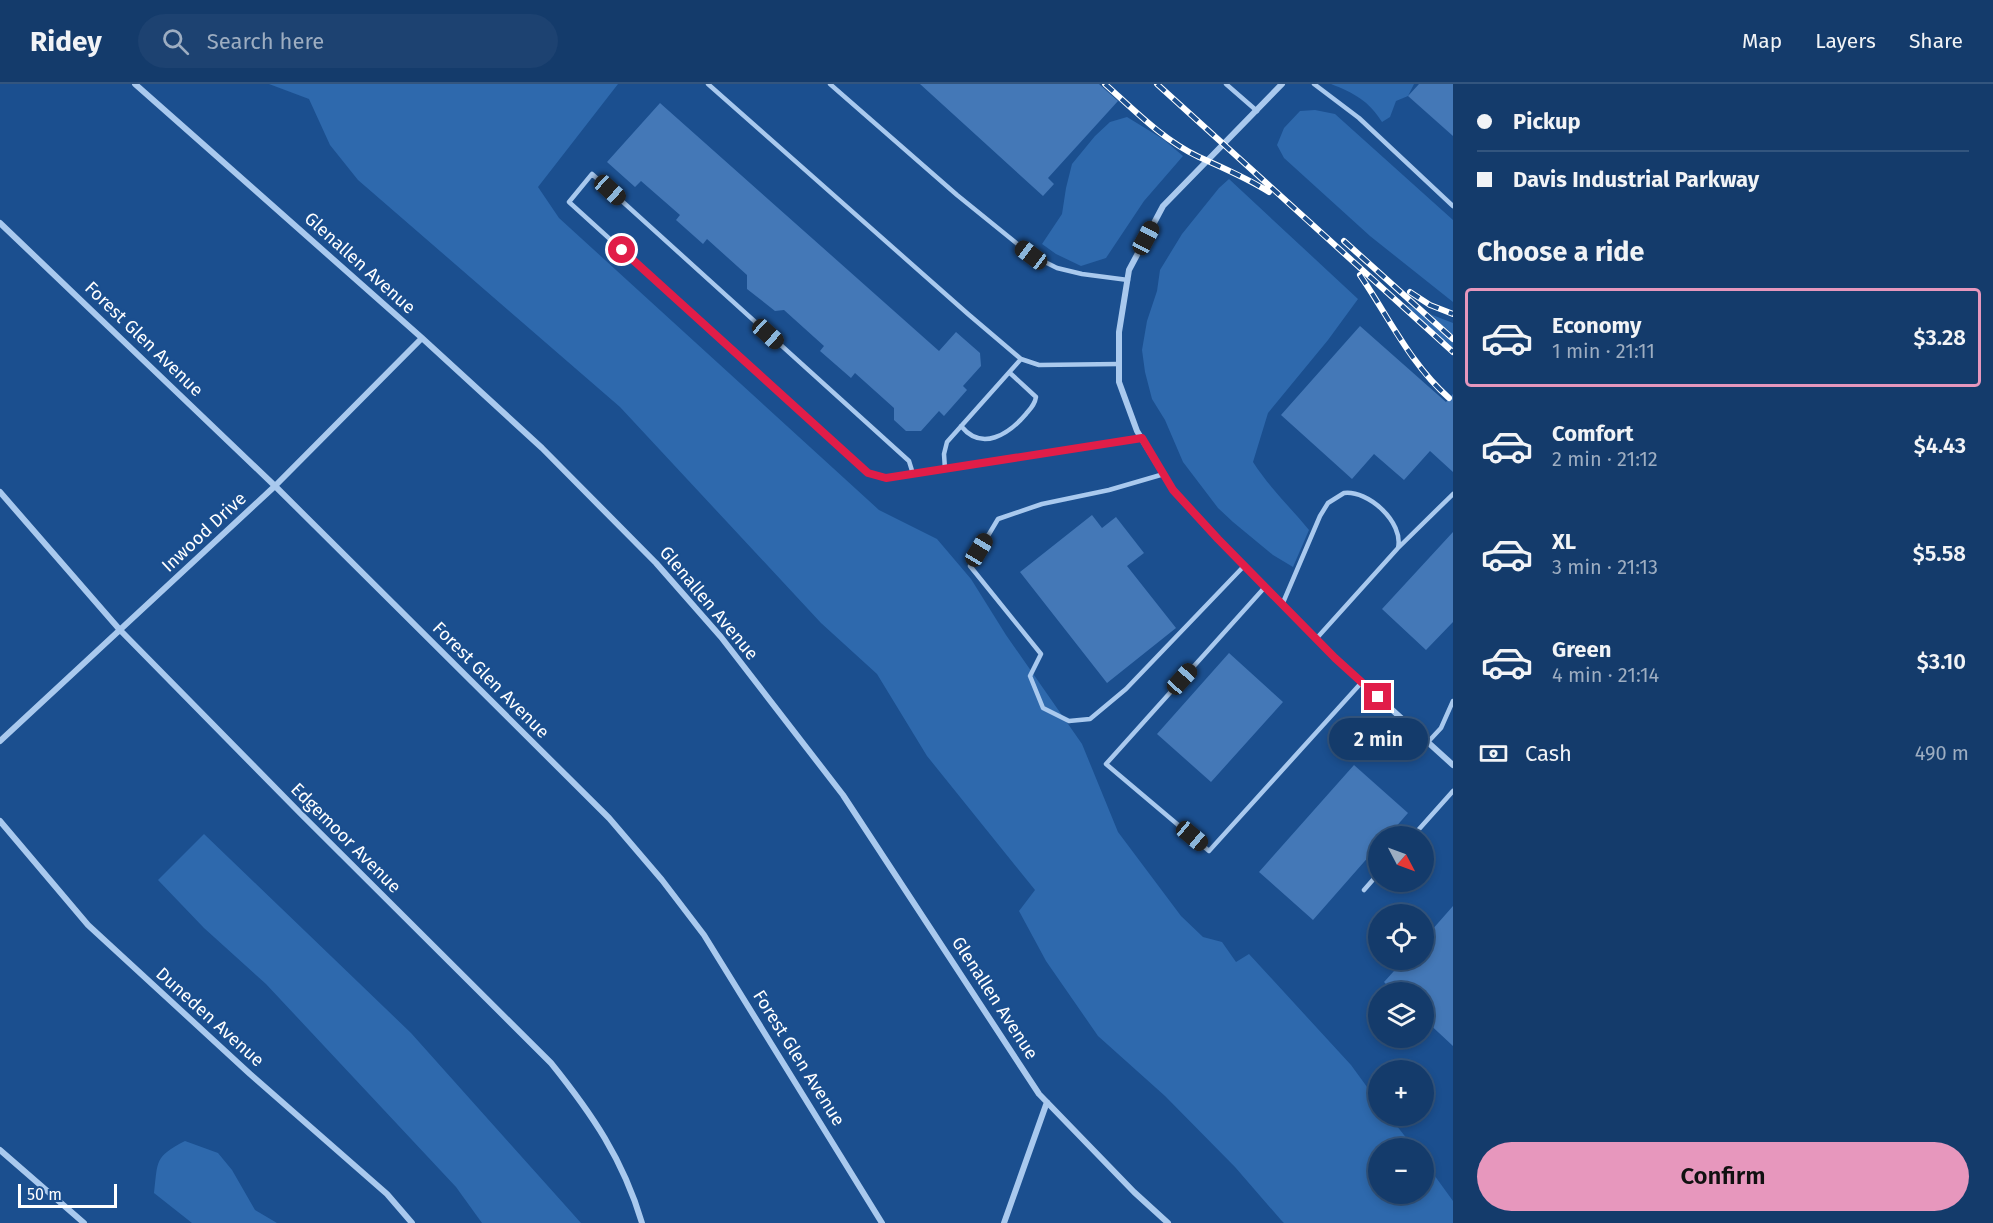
<!DOCTYPE html>
<html lang="en">
<head>
<meta charset="utf-8">
<style>
	body { margin:0; font-family:"Fira Sans",sans-serif; background:#1d4271; color:#f1f3f6; height:100vh; display:flex; flex-direction:column; font-size:22px; white-space:nowrap }
	* { box-sizing:border-box; margin:0 }
	p { font-size:20px; color:#9dadc1 }
	.icon { flex:none; width:33px; height:33px; fill:none; stroke:currentColor; stroke-width:2; stroke-linecap:round; stroke-linejoin:round }
	.map { position:relative; flex:1; overflow:hidden }
	.panel { display:flex; flex-direction:column; background:#143b6b; width:540px }
	.panel>* { flex:none }
	.guide { display:grid; align-content:center; height:132px; padding:0 24px; background:#143b6b }
	.needle { width:39px; rotate:131deg }
	.controls { position:absolute; left:1368px; top:742px; display:grid; gap:12px }
	.controls a { display:grid; place-items:center; width:66px; height:66px; border-radius:50%; background:#143b6b; box-shadow:0 3px 9px #0003,0 0 0 2px #33557e; font-size:30px }
	.scale { position:absolute; left:18px; bottom:15px; width:99px; box-sizing:border-box; padding-left:6px; border:3px solid #fff; border-top:0; font-size:16px; line-height:21px; white-space:nowrap; color:#fff; -webkit-text-stroke:4px #1b4f8f; paint-order:stroke }
	.end { position:absolute; width:27px; height:27px; margin:-14px; border:8px solid #e11d48; background:#fff; box-shadow:0 0 0 3px #fff }
	.from { border-radius:50% }
	.bubble { position:absolute; height:42px; border-radius:21px; background:#143b6b; box-shadow:0 3px 9px #0003,0 0 0 2px #33557e; font-size:20px; font-weight:600; line-height:42px; text-align:center }
	.car { position:absolute; width:18px; height:36px; margin:-18px -9px; border-radius:8px; box-shadow:0 0 4px 2px #0007; background:linear-gradient(#222 24%,#8ab4d8 0 40%,#222 0 76%,#8ab4d8 0 86%,#222 0) }
	.guide b { display:flex; align-items:center; gap:21px; height:57px; font-size:22px }
	.guide b+b { border-top:2px solid #33557e }
	.guide i { width:15px; height:15px; background:#f1f3f6 }
	ul { padding:0; list-style:none }
	li { display:flex; align-items:center; gap:18px; height:99px; margin:0 12px 9px; padding:0 12px; border:3px solid transparent; border-radius:6px }
	li div { flex:1 }
	li b { display:block; font-size:22px }
	li em { font-style:normal; font-weight:600 }
	li.on { border-color:#e797bd }
	li>.icon { width:54px; height:54px; stroke-width:1.5 }
	h2 { padding:0 24px; font-size:27px; line-height:72px }
	.pay { display:flex; align-items:center; gap:15px; height:66px; padding:0 24px; font-size:22px }
	.pay p { margin-inline-start:auto }
	.primary-button { display:flex; gap:12px; margin-top:auto; padding:12px 24px }
	.primary-button a { flex:1; height:69px; border-radius:36px; background:#e797bd; color:#111; font-size:24px; font-weight:600; line-height:69px; text-align:center }
	header { display:flex; align-items:center; gap:36px; box-sizing:border-box; height:84px; padding:0 30px; background:#143b6b; border-bottom:2px solid #33557e }
	header strong { font-size:28px }
	nav { display:flex; gap:33px; margin-inline-start:auto; font-size:21px }
	.search { width:420px; height:54px; background:#1d4271; display:flex; align-items:center; gap:15px; box-sizing:border-box; padding:0 21px; border-radius:33px; color:#9dadc1; font-size:22px }
	main { display:flex; flex:1; min-height:0 }
	.map>svg:first-child { display:block }
	.green { fill:#2e69ad }
	.building { fill:#4478b7 }
	.lines { fill:none; stroke-linecap:round; stroke-linejoin:round }
	.service { stroke:#a9c9ee; stroke-width:4.5 }
	.minor { stroke:#a9c9ee; stroke-width:6 }
	.rail-casing { stroke:#fff; stroke-width:6 }
	.rail { stroke:#1b4f8f; stroke-width:4; stroke-dasharray:11; stroke-linecap:butt }
	.route { stroke:#e11d48; stroke-width:8 }
	.labels { text-anchor:middle; stroke-width:4.5; stroke-linejoin:round; paint-order:stroke }
	.street-label { font-size:18px; fill:#fff; stroke:#1b4f8f }
</style>
</head>
<body>
<header>
<strong>Ridey</strong>
<div class="search"><svg class="icon" aria-label="search" viewBox="0 0 24 24"><circle cx="10" cy="10" r="6"/><path d="M15 15l6 6"/></svg>Search here</div>
<nav><a>Map</a><a>Layers</a><a>Share</a></nav>
</header>
<main>
<div class="map">
<svg width="1453" height="1139" viewBox="0 0 1453 1139">
	<rect width="100%" height="100%" fill="#1b4f8f"/>
	<path class="green" d="M269,0H618L538,103L559,134L879,426L937,455L971,495L1006,551L1082,660L1118,748L1181,832L1203,853L1222,858L1236,878L1249,870L1351,981L1378,1018V1032H1389L1415,1065H1378V1110H1424V1077L1453,1117V1139H1284L1281,1136L1235,1083L1165,1012L1098,952L1046,877L1019,827L1035,806L927,672L877,590L821,539L620,323L358,96L330,61L309,15Z
		M1331,0H1414L1408,12L1396,17L1390,33L1382,38C1369,17 1354,9 1331,0Z
		M1315,26L1335,30L1453,136V218L1370,152L1284,74L1277,61L1284,44L1300,27Z
		M1127,33L1163,55L1183,72L1144,117L1106,174L1081,182L1056,170L1042,160L1062,130L1066,104L1072,80L1095,52L1110,38Z
		M1229,95L1358,215L1328,256L1268,329L1253,378C1269,403 1290,423 1309,446L1293,483L1273,471L1233,438L1218,424L1183,378L1165,336L1152,315L1145,288L1142,266L1147,237L1157,207L1160,186L1182,150L1219,104Z
		M1396,217L1453,239V268Z
		M204,750L411,949L581,1139H482L456,1103L266,900L204,844L158,796Z
		M185,1057L218,1069L232,1086L255,1126L277,1139H192L154,1109C158,1077 154,1073 185,1057Z"/>
	<path class="building" d="M920,0H1099L1118,17L1048,94L1054,100L1043,112Z
		M1419,0H1453V52L1408,12Z
		M660,19L939,267L956,248L980,269L981,282L963,302L967,306L944,332L939,327L921,347H906L894,336V324L855,289L851,294L820,267L824,262L784,226L775,227L747,205V191L707,155L703,160L676,136L680,131L641,97L635,103L607,78Z
		M1360,242L1446,318L1453,310V388L1430,367L1404,396L1374,370L1352,395L1281,331Z
		M1092,431L1102,444L1116,433L1144,469L1127,482L1176,544L1107,599L1020,488Z
		M1453,448V538L1426,566L1382,525Z
		M1229,569L1283,618L1211,698L1157,650Z
		M1354,681L1408,729L1387,753H1378V762L1313,836L1259,788Z
		M1453,822V962L1424,935V909H1395L1384,898L1404,876H1424V855Z"/>
	<g class="lines">
		<path class="service" d="M708,0L968,230L1021,275L1039,281L1119,280
			M830,0L957,111L1031,171L1057,184L1082,190L1128,196
			M1226,0L1257,27
			M1314,0L1359,34L1453,122
			M961,342C982,368 1009,350 1026,330C1031,324 1035,320 1036,313L1010,289
			M945,385L944,370L947,358L1021,275
			M913,390L909,377L592,90L569,118L868,389L886,394L1142,354
			M1164,390L1109,406L1042,420L998,435L970,482L1041,570L1030,592L1043,624L1069,637L1090,635L1126,605L1244,482
			M1265,503L1106,680L1209,767L1362,598
			M1282,521L1320,432L1328,419L1344,409C1368,406 1404,438 1398,464
			M1316,555L1398,464L1453,410
			M1428,658L1441,644L1453,617
			M1412,753L1453,707
			M1364,806L1378,790"/>
		<path class="minor" d="M135,0L422,254L542,364L656,479L721,553L843,711L1039,1010L1134,1108L1168,1139
			M1282,0L1163,122L1129,186L1119,248V298L1137,347L1173,406L1218,455L1335,574L1453,681
			M0,139L275,402L609,734L662,796L704,851L882,1139
			M0,408L120,546L301,730L551,979C592,1030 623,1075 642,1139
			M0,657L275,402L422,254
			M0,737L88,841L250,990L387,1110L412,1139
			M0,1066L84,1139
			M1004,1139L1047,1018"/>
		<defs>
			<path id="rail" d="M1105,0C1134,26 1163,56 1199,73C1223,84 1247,94 1269,108
				M1157,0L1453,268
				M1344,157L1453,255
				M1360,191C1388,232 1411,281 1449,314
				M1410,208L1430,221L1453,230"/>
		</defs>
		<use href="#rail" class="rail-casing"/>
		<use href="#rail" class="rail"/>
	</g>
	<g class="lines">
		<path class="route" d="M622,166L868,389L886,394L1142,354L1173,406L1218,455L1335,574L1378,613"/>
	</g>
	<g class="labels">
		<g class="street-label">
			<text transform="translate(360 179) rotate(42)" y="6">Glenallen Avenue</text>
			<text transform="translate(144 255) rotate(44)" y="6">Forest Glen Avenue</text>
			<text transform="translate(204 448) rotate(-43)" y="6">Inwood Drive</text>
			<text transform="translate(709 519) rotate(50)" y="6">Glenallen Avenue</text>
			<text transform="translate(491 596) rotate(45)" y="6">Forest Glen Avenue</text>
			<text transform="translate(346 754) rotate(45)" y="6">Edgemoor Avenue</text>
			<text transform="translate(995 914) rotate(57)" y="6">Glenallen Avenue</text>
			<text transform="translate(210 933) rotate(42)" y="6">Duneden Avenue</text>
			<text transform="translate(799 974) rotate(58)" y="6">Forest Glen Avenue</text>
		</g>
	</g>
</svg>
<div class="controls">
<a><svg class="needle" viewBox="-14 -14 28 28"><path d="M0-13l5 13h-10z" fill="#e53935"/><path d="M0 13l5-13h-10z" fill="#9dadc1"/></svg></a>
<a><svg class="icon" aria-label="locate" viewBox="0 0 24 24"><circle cx="12" cy="12" r="6"/><path d="M12 2v4M12 18v4M2 12h4M18 12h4"/></svg></a>
<a><svg class="icon" aria-label="layers" viewBox="0 0 24 24"><path d="M12 4l9 5-9 5-9-5zM3 14l9 5 9-5"/></svg></a>
<a>+</a>
<a>−</a>
</div>
<div class="scale">50 m</div>
<i class="end from" style="left:622px;top:166px"></i>
<i class="end" style="left:1378px;top:613px"></i>
<div class="bubble" style="left:1329px;top:634px;width:99px">2 min</div>
<i class="car" style="left:610px;top:106px;rotate:132deg"></i>
<i class="car" style="left:1146px;top:154px;rotate:28deg"></i>
<i class="car" style="left:1031px;top:171px;rotate:307deg"></i>
<i class="car" style="left:768px;top:250px;rotate:132deg"></i>
<i class="car" style="left:979px;top:466px;rotate:31deg"></i>
<i class="car" style="left:1182px;top:595px;rotate:42deg"></i>
<i class="car" style="left:1192px;top:752px;rotate:130deg"></i>
</div>
<section class="panel">
<div class="guide">
<b><i class="from"></i>Pickup</b>
<b><i></i>Davis Industrial Parkway</b>
</div>
<h2>Choose a ride</h2>
<ul>
<li class="on"><svg class="icon" aria-label="car" viewBox="0 0 24 24"><path d="M5 17H2v-5l4-1 3-4h7l3 4 3 1v5h-3M9 17h6M6 11h13"/><circle cx="7" cy="17" r="2"/><circle cx="17" cy="17" r="2"/></svg><div><b>Economy</b><p>1 min · 21:11</p></div><em>$3.28</em></li>
<li><svg class="icon" aria-label="car" viewBox="0 0 24 24"><path d="M5 17H2v-5l4-1 3-4h7l3 4 3 1v5h-3M9 17h6M6 11h13"/><circle cx="7" cy="17" r="2"/><circle cx="17" cy="17" r="2"/></svg><div><b>Comfort</b><p>2 min · 21:12</p></div><em>$4.43</em></li>
<li><svg class="icon" aria-label="car" viewBox="0 0 24 24"><path d="M5 17H2v-5l4-1 3-4h7l3 4 3 1v5h-3M9 17h6M6 11h13"/><circle cx="7" cy="17" r="2"/><circle cx="17" cy="17" r="2"/></svg><div><b>XL</b><p>3 min · 21:13</p></div><em>$5.58</em></li>
<li><svg class="icon" aria-label="car" viewBox="0 0 24 24"><path d="M5 17H2v-5l4-1 3-4h7l3 4 3 1v5h-3M9 17h6M6 11h13"/><circle cx="7" cy="17" r="2"/><circle cx="17" cy="17" r="2"/></svg><div><b>Green</b><p>4 min · 21:14</p></div><em>$3.10</em></li>
</ul>
<div class="pay"><svg class="icon" aria-label="cash" viewBox="0 0 24 24"><path d="M3 7h18v10H3z"/><circle cx="12" cy="12" r="2"/></svg>Cash<p>490 m</p></div>
<div class="primary-button"><a>Confirm</a></div>
</section>
</main>
</body>
</html>
